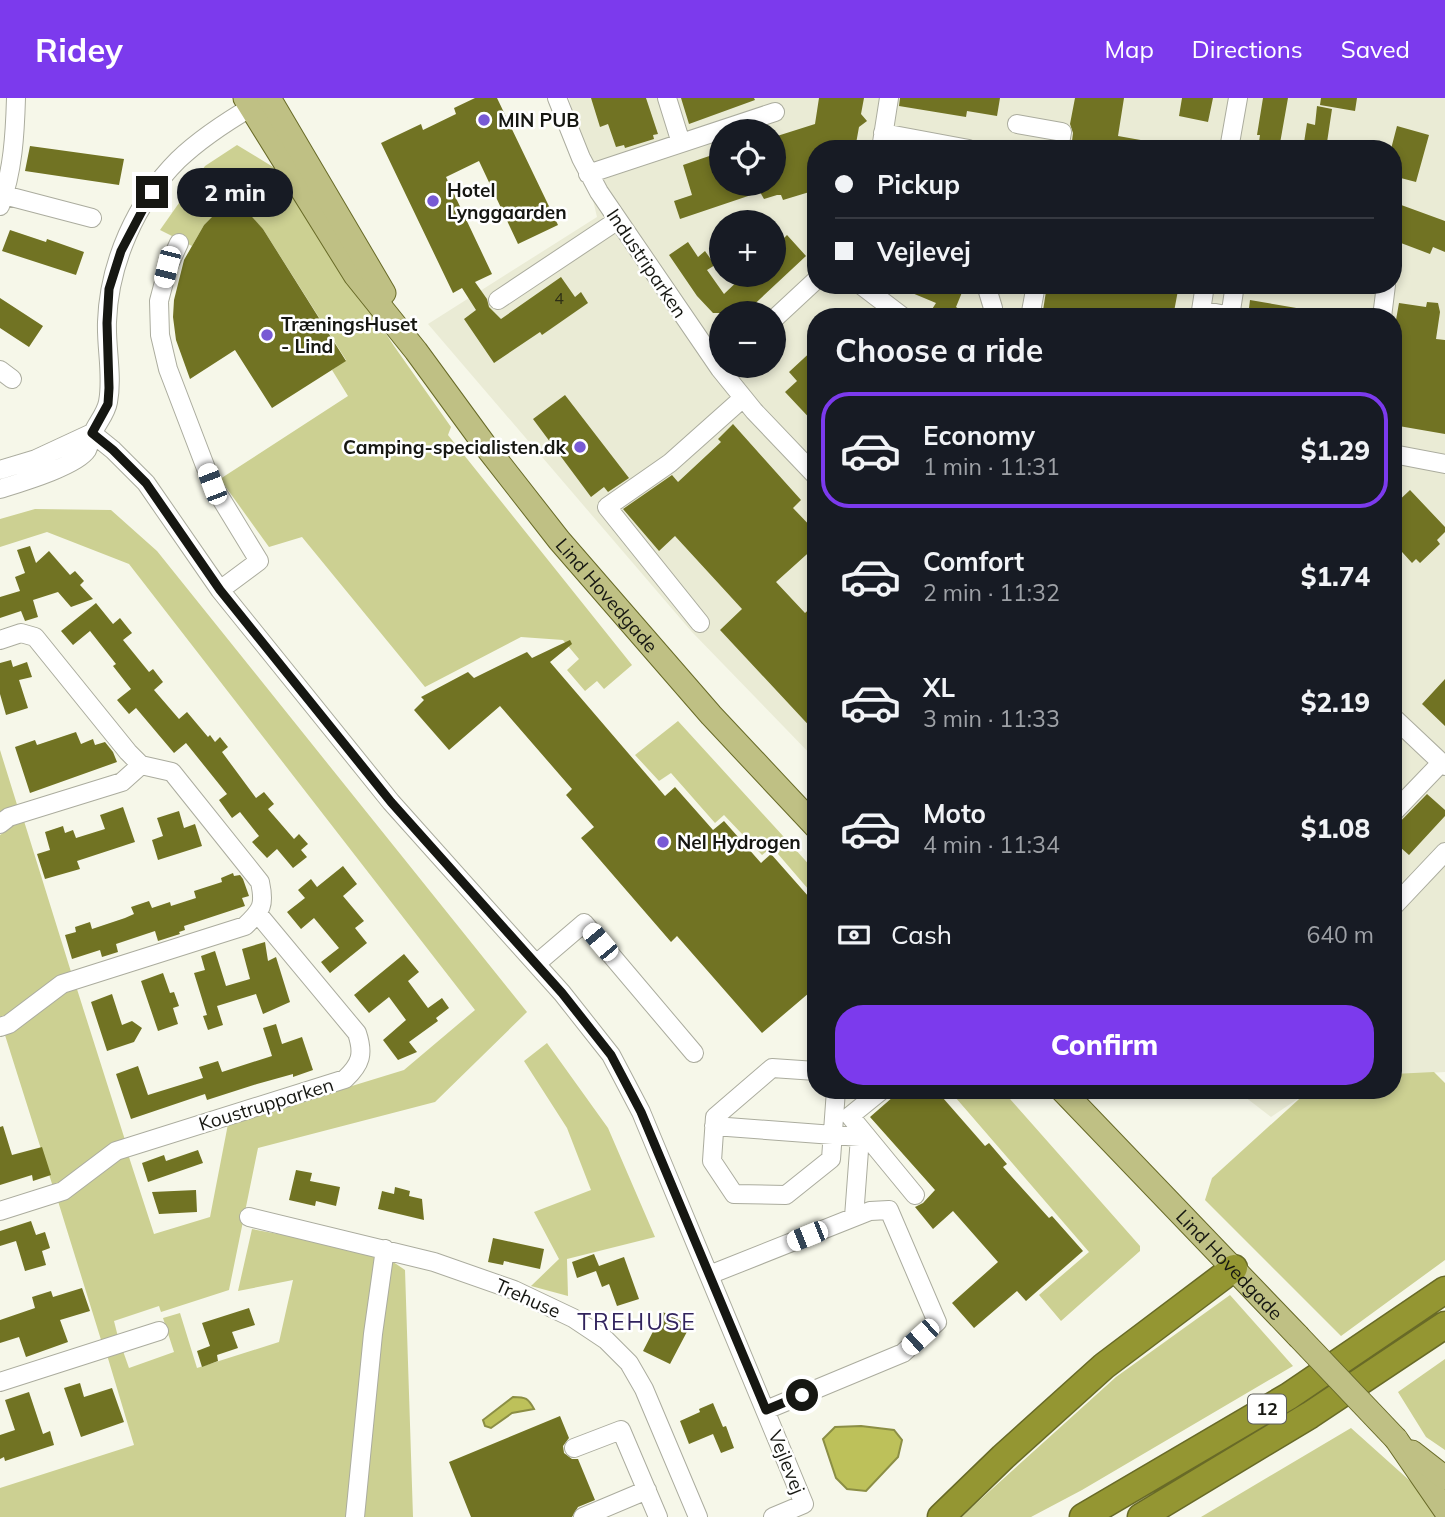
<!DOCTYPE html>
<html lang="en">
<head>
<meta charset="utf-8">
<style>
	body { margin:0; font-family:Mulish,sans-serif; background:#20242c; color:#f1f3f6; height:100vh; display:flex; flex-direction:column; font-size:26px; white-space:nowrap }
	* { box-sizing:border-box; margin:0 }
	p { font-size:23px; color:#9ea1a6 }
	.icon { flex:none; width:38px; height:38px; fill:none; stroke:currentColor; stroke-width:2; stroke-linecap:round; stroke-linejoin:round }
	.map { position:relative; flex:1; overflow:hidden }
	.details { position:absolute; left:807px; top:210px; width:595px; height:791px; display:flex; flex-direction:column; background:#171b24; border-radius:28px; box-shadow:0 4px 10px #0003 }
	.details>* { flex:none }
	.banner { position:absolute; left:807px; top:42px; width:595px; height:154px; border-radius:28px; box-shadow:0 4px 10px #0003; display:grid; align-content:center; height:154px; padding:0 28px; background:#171b24 }
	.fabs { position:absolute; left:709px; top:21px; display:grid; gap:14px }
	.fabs a { display:grid; place-items:center; width:77px; height:77px; border-radius:50%; background:#171b24; box-shadow:0 4px 10px #0003; font-size:35px }
	.end { position:absolute; width:32px; height:32px; margin:-16px; border:9px solid #161712; background:#fff; box-shadow:0 0 0 4px #fff }
	.from { border-radius:50% }
	.bubble { position:absolute; height:49px; border-radius:24px; background:#171b24; box-shadow:0 4px 10px #0003; font-size:23px; font-weight:800; line-height:49px; text-align:center }
	.car { position:absolute; width:21px; height:42px; margin:-21px -10px; border-radius:9px; box-shadow:0 0 5px 2px #0007; background:linear-gradient(#fff 24%,#345 0 40%,#fff 0 76%,#345 0 86%,#fff 0) }
	.banner b { display:flex; align-items:center; gap:24px; height:66px; font-size:26px }
	.banner b+b { border-top:2px solid #363941 }
	.banner i { width:18px; height:18px; background:#f1f3f6 }
	ul { padding:0; list-style:none }
	li { display:flex; align-items:center; gap:21px; height:116px; margin:0 14px 10px; padding:0 14px; border:4px solid transparent; border-radius:28px }
	li div { flex:1 }
	li b { display:block; font-size:26px }
	li em { font-style:normal; font-weight:800 }
	li.active { border-color:#7c3aed }
	li>.icon { width:63px; height:63px; stroke-width:1.5 }
	h2 { padding:0 28px; font-size:32px; line-height:84px }
	.pay { display:flex; align-items:center; gap:18px; height:77px; padding:0 28px; font-size:26px }
	.pay p { margin-inline-start:auto }
	.button { display:flex; gap:14px; margin-top:auto; padding:14px 28px }
	.button a { flex:1; height:80px; border-radius:28px; background:#7c3aed; color:#fff; font-size:28px; font-weight:800; line-height:80px; text-align:center }
	header { display:flex; align-items:center; gap:42px; box-sizing:border-box; height:98px; padding:0 35px; background:#7c3aed; color:#fff }
	header strong { font-size:33px }
	nav { display:flex; gap:38px; margin-inline-start:auto; font-size:24px }
	.map>svg:first-child { display:block }
	.built { fill:#eaebd5; fill-rule:evenodd }
	.green { fill:#ccd092 }
	.water { fill:#bdc15a; stroke:#8b8e44; stroke-width:2 }
	.building { fill:#717323 }
	.lines { fill:none; stroke-linecap:round; stroke-linejoin:round }
	.minor-casing { stroke:#abac9e; stroke-width:20 }
	.major-casing { stroke:#686a27; stroke-width:25 }
	.highway-casing { stroke:#686a27; stroke-width:29 }
	.minor { stroke:#fff; stroke-width:18 }
	.major { stroke:#bfc084; stroke-width:23 }
	.highway { stroke:#949632; stroke-width:26 }
	.major-bridge-casing { stroke:#686a27; stroke-width:25; stroke-linecap:butt }
	.major-bridge { stroke:#bfc084; stroke-width:23 }
	.route { stroke:#161712; stroke-width:9 }
	.poi-dot { fill:#785ad4; stroke:#fff; stroke-width:2.5 }
	.labels { text-anchor:middle; stroke-width:5; stroke-linejoin:round; paint-order:stroke }
	.number-label { font-size:16px; fill:#2d2e16 }
	.shield { fill:#fff; stroke:#5c5d59; stroke-width:2 }
	.shield-label { font-size:18px; font-weight:bold; fill:#161712 }
	.poi-label { font-size:19px; font-weight:bold; fill:#161712; stroke:#fff; text-anchor:start }
	.street-label { font-size:19px; fill:#161712; stroke:#fff }
	.quarter-label { font-size:23px; letter-spacing:2px; fill:#31235d; stroke:#fff }
</style>
</head>
<body>
<header>
<strong>Ridey</strong>
<nav><a>Map</a><a>Directions</a><a>Saved</a></nav>
</header>
<div class="map">
<svg width="1445" height="1419" viewBox="0 0 1445 1419">
	<rect width="100%" height="100%" fill="#f6f7e9"/>
	<path class="built" d="M569,0H1445V974L1393,977V219H816L815,661L692,534L428,226L597,119ZM721,33H774V86H721ZM816,51H1393V187H816ZM721,124H774V177H721ZM721,215H774V268H721Z
		M1236,992H1311L1271,1019Z"/>
	<path class="green" d="M237,47L278,72L394,248L451,329L448,337L632,567L604,591L597,583L585,593L567,572L579,561L563,542L521,539L425,589L302,439L269,449L220,381L348,298L332,272L346,262L263,131L233,99L204,127L192,148L160,132L205,68Z
		M35,411L111,412L157,453L527,914L435,1004L258,1050L229,1192L161,1214L159,1208L114,1223L118,1239L102,1245L57,1100L128,1056L154,1136L210,1119L228,1026L404,972L475,912L129,466L47,434L0,449V421Z
		M678,623L815,773V799L772,749L762,757L724,717L715,725L671,675L659,683L635,657Z
		M0,652L19,713L0,721Z
		M24,723L72,877L0,922V737L14,727Z
		M76,888L125,1042L62,1085L53,1089L4,934Z
		M547,945L608,1030L655,1139L567,1161L568,1198L531,1188L559,1161L534,1114L591,1092L567,1030L524,963Z
		M1434,974L1445,985V1162L1341,1238L1205,1102L1212,1080L1309,992H1393V976Z
		M949,992H1002L1140,1148V1153L1061,1223L1039,1197L1089,1154Z
		M252,1131L380,1155L405,1172L413,1419H0V1390L134,1347L107,1257L123,1253L129,1270L174,1254L163,1220L180,1215L197,1270L279,1244L293,1182L238,1193Z
		M1230,1197L1293,1268L1082,1392L1031,1419H961L1116,1279Z
		M1445,1261V1352L1426,1339L1398,1294Z
		M1351,1330L1428,1399L1435,1419H1201Z"/>
	<path class="water" d="M513,1299C526,1299 528,1300 534,1311L512,1315L491,1330L485,1328L483,1322Z
		M861,1328L894,1332L902,1342L898,1359L866,1393L847,1391L836,1380L823,1341L835,1329Z"/>
	<path class="building" d="M475,0H497L558,127L518,146L479,63L446,79L492,176L475,184L487,201L489,209L501,221L561,179L575,199L581,194L588,205L542,237L540,234L494,265L464,221L476,212L462,190L453,195L381,45L421,26L423,32L456,16L454,10Z
		M591,0H646L658,36L653,37L654,41L625,50L624,47L616,49L608,26L600,29Z
		M681,0H754L755,2L689,26Z
		M819,0H864L861,16L867,23L859,29L855,51H816V92L783,102L781,97H777L764,101L760,94L680,121L674,103L692,97L683,67L721,54V86H774V39L815,26Z
		M900,0H1000L997,18L967,13L966,19L899,8Z
		M1075,0H1124L1118,38L1152,44V51H1071L1073,35L1070,26Z
		M1182,0H1213L1208,24L1179,18Z
		M1263,0H1288L1279,51H1258L1260,37H1257Z
		M1321,0H1357L1355,13L1320,7Z
		M1317,8L1332,11L1326,51H1303L1307,25L1315,27Z
		M1397,28L1429,37L1416,84L1393,78V51H1391Z
		M30,48L124,61L119,87L25,73Z
		M233,98L263,131L346,263L272,310L235,252L190,281L176,242L173,219L174,202L184,162L204,127Z
		M1393,104L1445,123V154L1433,149L1430,156L1393,142Z
		M10,132L46,144L47,141L84,154L76,177L2,153Z
		M787,137L806,158L745,215H713L697,198L669,157L688,144L698,159L705,153L715,167L707,172L724,196L744,177H774V150Z
		M893,187H965L956,209L971,219H927L936,205Z
		M1047,187H1179L1173,219H1042Z
		M0,200L43,228L29,249L0,230Z
		M1250,202L1308,212L1307,219H1248Z
		M1427,204L1438,205L1440,214L1436,241L1445,242V336L1393,327V239L1399,205L1426,209Z
		M816,249V327L785,294L797,283L789,274Z
		M565,297L629,380L608,394L604,389L591,399L533,321Z
		M733,326L801,402L793,410L816,434V448L776,484L805,515L816,505V635L720,532L742,511L675,438L659,453L623,411L672,377L678,384L721,344L718,341Z
		M1410,392L1445,429V434L1437,442L1440,446L1420,465L1416,461L1412,465L1393,444V408Z
		M30,448L36,465L49,453L70,477L75,473L84,483L80,487L93,501L71,509L58,494L33,502L38,519L25,523L21,513L0,520V499L20,493L15,479L25,475L17,452Z
		M96,505L113,526L120,520L132,535L123,542L149,574L153,571L163,584L154,592L179,621L187,614L208,639L210,637L215,644L220,639L228,649L222,654L256,700L264,694L274,706L268,711L294,741L299,736L308,746L301,752L307,759L293,770L277,751L267,760L252,744L259,738L240,714L232,720L219,702L227,696L186,645L174,655L136,610L129,616L117,602L131,591L113,568L116,566L90,533L73,547L61,533Z
		M570,542L572,546L550,564L665,698L675,689L713,732L724,723L761,765L771,756L816,807V889L762,935L677,838L671,844L581,740L594,729L566,697L572,691L500,608L449,652L414,612L424,602L421,599L468,574L474,580L527,554L532,560Z
		M11,562L13,569L27,564L32,579L19,582L28,610L6,617L0,596V565Z
		M1445,581V628L1422,606Z
		M76,634L81,646L93,641L95,647L105,644L113,654L117,664L30,695L15,649L35,642L37,647Z
		M1427,696L1445,712V718L1409,757L1393,743V731Z
		M123,709L135,744L77,763L80,771L45,781L37,756L50,752L45,734L63,728L65,735L73,732L76,740L105,731L100,717Z
		M179,713L184,730L195,726L202,748L158,762L152,742L163,738L157,720Z
		M343,768L357,786L343,798L364,823L355,830L367,845L330,875L321,864L339,850L314,820L301,831L287,814L305,800L298,792L311,781L317,789Z
		M233,775L234,778L240,777L243,781L249,798L242,800L245,808L184,828L185,832L179,834L180,836L158,843L155,833L116,846L118,854L102,859L100,852L72,861L65,837L76,834L75,829L90,824L92,831L125,820L134,816L131,809L149,803L152,810L170,804L171,808L196,800L194,793L222,784L221,780Z
		M265,844L268,863L276,859L290,904L263,916L256,896L217,908L223,927L208,932L203,918L207,917L194,875L205,872L201,858L215,853L226,888L250,881L242,851Z
		M404,856L419,874L408,883L428,910L442,900L449,910L436,920L438,923L409,944L417,954L398,962L383,942L406,922L389,899L369,915L354,897Z
		M163,875L170,895L174,894L179,908L173,910L178,926L158,933L141,883Z
		M112,896L122,927L132,923L142,930L134,944L107,953L91,904Z
		M276,926L282,946L302,939L313,972L293,979V976L257,986L207,1002L205,996L131,1021L116,976L138,968L148,997L203,980L199,969L218,963L222,974L272,958L263,930Z
		M901,992H936L985,1048L989,1045L1007,1066L1003,1069L1049,1120L1052,1118L1083,1153L1026,1203L1017,1193L974,1230L952,1205L998,1164L953,1113L933,1131L915,1109L923,1105L935,1092L870,1019Z
		M3,1028L12,1057L42,1049L51,1077L33,1083L32,1077L0,1087V1029Z
		M198,1052L203,1065L148,1084L142,1065L164,1057L166,1063Z
		M296,1072L312,1075L310,1083L340,1089L336,1108L316,1103L315,1108L289,1102Z
		M395,1089L410,1093L409,1098L422,1101L424,1122L378,1111L382,1093L394,1096Z
		M196,1092L197,1114L159,1116L152,1094Z
		M31,1123L36,1137L45,1134L50,1150L42,1153L46,1167L25,1173L16,1143L0,1148V1133Z
		M493,1140L544,1151L540,1171L504,1163L503,1167L488,1164Z
		M594,1156L599,1168L624,1159L639,1201L617,1208L609,1186L602,1189L596,1173L577,1180L572,1164Z
		M82,1190L90,1213L60,1222L68,1244L26,1259L19,1239L0,1245V1222L35,1210L32,1199L51,1193L53,1199Z
		M249,1210L255,1227L232,1234L238,1250L217,1257L218,1263L202,1269L197,1253L210,1248L202,1225Z
		M663,1214L690,1228L670,1266L643,1253Z
		M80,1285L84,1299L112,1290L124,1324L81,1339L64,1290Z
		M29,1294L43,1336L50,1333L54,1347L5,1363L4,1359L0,1361V1337L15,1332L5,1302Z
		M713,1305L723,1329L726,1328L734,1350L721,1355L713,1336L689,1346L680,1323L700,1314L699,1311Z
		M560,1318L569,1340L563,1348L564,1355L572,1361H578L595,1402L578,1409L572,1419H471L449,1364Z"/>
	<g class="lines">
		<defs>
			<path id="minor" d="M557,0L581,60L599,94L720,271L754,313L816,378
				M667,0L681,45
				M1017,26L1062,34L1059,51
				M883,35L969,51
				M881,51L889,0
				M1229,51L1238,0
				M588,76L775,14
				M4,97L92,120
				M0,108C13,74 15,35 16,0
				M179,145L168,169L159,203L160,237L168,271L212,386L259,463L220,492
				M861,187L903,219
				M986,187L993,210L990,219
				M498,202L618,122
				M1201,212L1230,218
				M1030,219L1036,187
				M1200,219L1205,187
				M1230,219L1234,193
				M1382,219L1386,187
				M774,221L816,182
				M0,272L12,281
				M92,335L113,352L146,385L220,492L391,704L562,895L611,957L641,1014L804,1406L773,1419
				M1393,356L1445,366
				M0,372L36,361L92,335
				M0,391C19,385 77,368 87,352C89,348 90,342 92,337C96,326 106,316 108,304C113,278 106,250 107,224C109,165 136,104 178,62C202,39 232,20 260,4
				M700,525L607,409L670,365L743,300
				M0,542L21,535L35,539L128,654L141,667L172,674L260,784C265,807 262,812 245,828L62,886L9,926L0,929
				M1393,619L1445,668
				M1393,715L1441,665
				M0,726L9,719L122,684L141,667
				M1393,809L1445,754
				M536,866L584,825L694,955
				M816,973L772,970L715,1019L712,1063L734,1096L786,1097L831,1061L836,992
				M882,992L850,1018L915,1097
				M714,1028L860,1039L854,1119
				M0,1113L63,1093L116,1053L345,981C361,966 364,956 357,935L258,816
				M249,1119L434,1164L514,1192L573,1220L606,1242L629,1265L644,1291L698,1419
				M709,1177L870,1113L889,1112L937,1224L903,1255L766,1312
				M0,1284L159,1233
				M574,1350L621,1332L658,1419
				M355,1419L373,1236L385,1151
				M583,1419L647,1392"/>
			<g id="major">
				<path id="s1" d="M245,0L355,177L416,253L484,346L559,442L711,617L816,729"/>
				<path d="M269,0L384,195"/>
				<path id="s2" d="M1062,992L1298,1238"/>
				<path d="M1396,1341L1445,1412"/>
				<path d="M1412,1354L1445,1380"/>
			</g>
			<path id="highway" d="M941,1419L1003,1359L1104,1268L1234,1170
				M1083,1419L1289,1298L1445,1192
				M1141,1419L1310,1317L1445,1227"/>
		</defs>
		<use href="#minor" class="minor-casing"/>
		<use href="#major" class="major-casing"/>
		<use href="#highway" class="highway-casing"/>
		<use href="#minor" class="minor"/>
		<use href="#major" class="major"/>
		<use href="#highway" class="highway"/>
		<defs>
			<path id="major-bridge" d="M1298,1238L1396,1341"/>
		</defs>
		<use href="#major-bridge" class="major-bridge-casing"/>
		<use href="#major-bridge" class="major-bridge"/>
	</g>
	<g class="lines">
		<path class="route" d="M152,94L121,153L109,191L107,225L109,290L108,306L92,335L113,352L146,385L220,492L391,704L562,895L611,957L641,1014L766,1312L802,1297"/>
	</g>
	<g class="poi-dot">
		<circle cx="484" cy="22" r="7"/>
		<circle cx="433" cy="103" r="7"/>
		<circle cx="267" cy="237" r="7"/>
		<circle cx="580" cy="349" r="7"/>
		<circle cx="663" cy="744" r="7"/>
	</g>
	<g class="labels">
		<g class="number-label">
			<text x="559" y="206">4</text>
		</g>
		<rect class="shield" x="1248" y="1296.5" width="38" height="29" rx="5"/>
		<g class="shield-label">
			<text x="1267" y="1317">12</text>
		</g>
		<g class="poi-label">
			<text x="498" y="29">MIN PUB</text>
			<text x="447" y="99">Hotel<tspan x="447" dy="22">Lynggaarden</tspan></text>
			<text x="281" y="233">TræningsHuset<tspan x="281" dy="22">- Lind</tspan></text>
			<text x="566" y="356" text-anchor="end">Camping-specialisten.dk</text>
			<text x="677" y="751">Nel Hydrogen</text>
		</g>
		<g class="street-label">
			<text transform="translate(647 165) rotate(56)" y="7">Industriparken</text>
			<text dy="7" stroke="none"><textPath href="#s1" startOffset="616">Lind Hovedgade</textPath></text>
			<text transform="translate(266 1006) rotate(-17)" y="7">Koustrupparken</text>
			<text dy="7" stroke="none"><textPath href="#s2" startOffset="242">Lind Hovedgade</textPath></text>
			<text transform="translate(528 1200) rotate(24)" y="7">Trehuse</text>
			<text transform="translate(787 1364) rotate(68)" y="7">Vejlevej</text>
		</g>
		<g class="quarter-label">
			<text x="637" y="1232">TREHUSE</text>
		</g>
	</g>
</svg>
<div class="fabs">
<a><svg class="icon" aria-label="locate" viewBox="0 0 24 24"><circle cx="12" cy="12" r="6"/><path d="M12 2v4M12 18v4M2 12h4M18 12h4"/></svg></a>
<a>+</a>
<a>−</a>
</div>
<i class="end from" style="left:802px;top:1297px"></i>
<i class="end" style="left:152px;top:94px"></i>
<div class="bubble" style="left:177px;top:70px;width:116px">2 min</div>
<i class="car" style="left:167px;top:169px;rotate:194deg"></i>
<i class="car" style="left:212px;top:386px;rotate:339deg"></i>
<i class="car" style="left:600px;top:844px;rotate:320deg"></i>
<i class="car" style="left:807px;top:1138px;rotate:248deg"></i>
<i class="car" style="left:920px;top:1239px;rotate:228deg"></i>
<div class="banner">
<b><i class="from"></i>Pickup</b>
<b><i></i>Vejlevej</b>
</div>
<section class="details">
<h2>Choose a ride</h2>
<ul>
<li class="active"><svg class="icon" aria-label="car" viewBox="0 0 24 24"><path d="M5 17H2v-5l4-1 3-4h7l3 4 3 1v5h-3M9 17h6M6 11h13"/><circle cx="7" cy="17" r="2"/><circle cx="17" cy="17" r="2"/></svg><div><b>Economy</b><p>1 min · 11:31</p></div><em>$1.29</em></li>
<li><svg class="icon" aria-label="car" viewBox="0 0 24 24"><path d="M5 17H2v-5l4-1 3-4h7l3 4 3 1v5h-3M9 17h6M6 11h13"/><circle cx="7" cy="17" r="2"/><circle cx="17" cy="17" r="2"/></svg><div><b>Comfort</b><p>2 min · 11:32</p></div><em>$1.74</em></li>
<li><svg class="icon" aria-label="car" viewBox="0 0 24 24"><path d="M5 17H2v-5l4-1 3-4h7l3 4 3 1v5h-3M9 17h6M6 11h13"/><circle cx="7" cy="17" r="2"/><circle cx="17" cy="17" r="2"/></svg><div><b>XL</b><p>3 min · 11:33</p></div><em>$2.19</em></li>
<li><svg class="icon" aria-label="car" viewBox="0 0 24 24"><path d="M5 17H2v-5l4-1 3-4h7l3 4 3 1v5h-3M9 17h6M6 11h13"/><circle cx="7" cy="17" r="2"/><circle cx="17" cy="17" r="2"/></svg><div><b>Moto</b><p>4 min · 11:34</p></div><em>$1.08</em></li>
</ul>
<div class="pay"><svg class="icon" aria-label="cash" viewBox="0 0 24 24"><path d="M3 7h18v10H3z"/><circle cx="12" cy="12" r="2"/></svg>Cash<p>640 m</p></div>
<div class="button"><a>Confirm</a></div>
</section>
</div>
</body>
</html>
